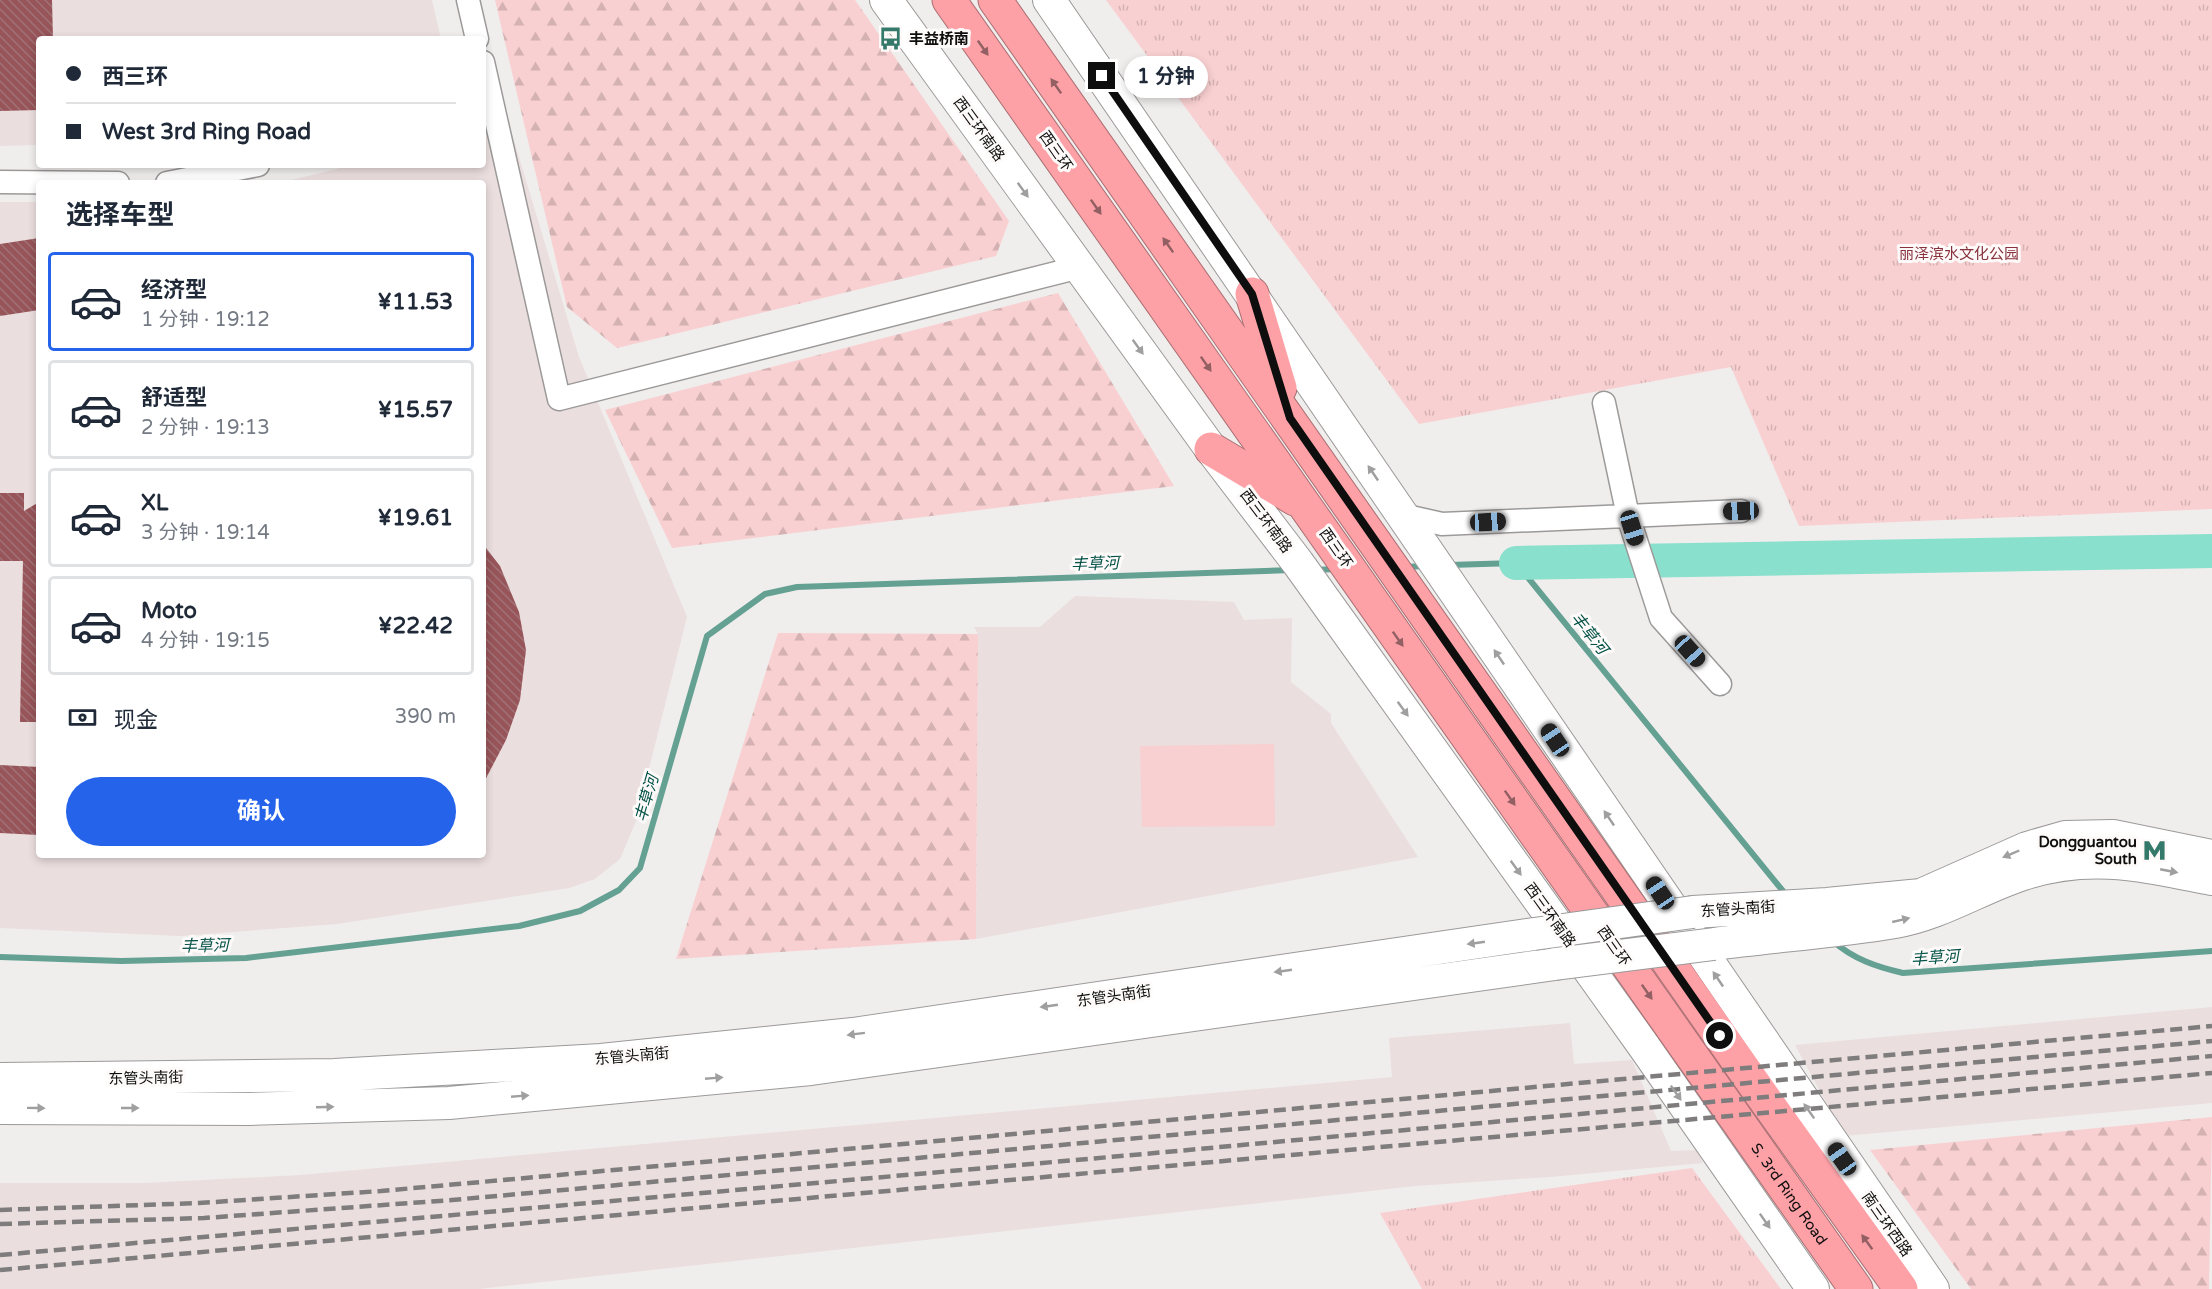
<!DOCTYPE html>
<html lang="zh">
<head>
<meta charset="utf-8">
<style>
	body { margin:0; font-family:"Varela Round","Noto Sans SC",sans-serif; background:#f2f2f3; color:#1f2937; height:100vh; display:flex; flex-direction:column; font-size:22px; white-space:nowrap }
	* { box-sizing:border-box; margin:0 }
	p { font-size:20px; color:#747a83 }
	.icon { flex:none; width:33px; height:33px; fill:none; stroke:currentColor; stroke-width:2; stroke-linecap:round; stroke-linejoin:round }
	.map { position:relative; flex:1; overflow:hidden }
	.side { position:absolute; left:36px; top:180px; width:450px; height:678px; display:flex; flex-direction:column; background:#fff; border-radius:6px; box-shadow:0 3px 9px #0003 }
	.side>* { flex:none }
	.guide { position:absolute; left:36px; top:36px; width:450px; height:132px; border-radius:6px; box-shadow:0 3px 9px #0003; display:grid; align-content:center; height:132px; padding:0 30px; background:#fff }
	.end { position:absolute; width:27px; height:27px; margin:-14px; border:8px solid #0f0e0e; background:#fff; box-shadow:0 0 0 3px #fff }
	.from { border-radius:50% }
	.bubble { position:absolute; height:42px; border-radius:21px; background:#fff; box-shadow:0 3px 9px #0003; font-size:20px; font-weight:700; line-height:42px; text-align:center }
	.car { position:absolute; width:18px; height:36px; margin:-18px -9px; border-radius:8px; box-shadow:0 0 4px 2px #0007; background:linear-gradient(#222 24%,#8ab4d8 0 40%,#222 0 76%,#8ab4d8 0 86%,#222 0) }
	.guide b { display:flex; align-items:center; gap:21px; height:57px; font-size:22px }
	.guide b+b { border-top:2px solid #e0e1e3 }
	.guide i { width:15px; height:15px; background:#1f2937 }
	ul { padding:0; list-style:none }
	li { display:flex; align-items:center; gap:18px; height:99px; margin:0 12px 9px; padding:0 18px; border:3px solid #e0e1e3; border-radius:6px }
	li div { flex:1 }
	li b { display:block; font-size:22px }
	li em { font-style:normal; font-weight:700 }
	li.current { border-color:#2563eb }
	li>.icon { width:54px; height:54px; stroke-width:1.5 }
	h2 { padding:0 30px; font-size:27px; line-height:72px }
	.pay { display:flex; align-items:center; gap:15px; height:66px; padding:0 30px; font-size:22px }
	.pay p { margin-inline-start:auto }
	.cta { display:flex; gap:12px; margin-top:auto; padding:12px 30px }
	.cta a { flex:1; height:69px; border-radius:36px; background:#2563eb; color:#fff; font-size:24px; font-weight:700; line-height:69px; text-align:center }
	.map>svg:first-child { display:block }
	.built { fill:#ebdede }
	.forest { fill:url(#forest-firs) }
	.park { fill:url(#park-tufts) }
	.pitch { fill:#f9d0d1 }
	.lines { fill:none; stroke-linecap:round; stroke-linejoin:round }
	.stream { stroke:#64a193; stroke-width:6 }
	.river { stroke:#89e0cc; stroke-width:34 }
	.building { fill:url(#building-back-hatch) }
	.street-casing { stroke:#9c9999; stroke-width:25 }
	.secondary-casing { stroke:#9c9999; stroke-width:34 }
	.highway-casing { stroke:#aa6e71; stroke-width:35 }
	.street { stroke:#fff; stroke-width:22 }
	.secondary { stroke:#fff; stroke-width:32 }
	.highway { stroke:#fda1a7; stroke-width:33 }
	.rail { stroke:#7e7c7c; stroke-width:4.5; stroke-dasharray:12 6; stroke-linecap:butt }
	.secondary-bridge-casing { stroke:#9c9999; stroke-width:34; stroke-linecap:butt }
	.secondary-bridge { stroke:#fff; stroke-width:32 }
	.oneway { fill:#925f62 }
	.oneway2 { fill:#9f9f9f }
	.route { stroke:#0f0e0e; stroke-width:8 }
	.labels { text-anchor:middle; stroke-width:6; stroke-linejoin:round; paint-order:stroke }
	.poi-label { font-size:15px; font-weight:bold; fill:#0f0e0e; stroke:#fefafa; text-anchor:start }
	.street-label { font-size:15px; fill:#0f0e0e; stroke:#fefafa }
	.park-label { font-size:15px; fill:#88313c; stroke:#fefafa }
	.water-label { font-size:16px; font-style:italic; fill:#025246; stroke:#fefafa }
</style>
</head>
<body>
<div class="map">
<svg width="2212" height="1289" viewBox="0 0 2212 1289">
	<defs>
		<pattern id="forest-firs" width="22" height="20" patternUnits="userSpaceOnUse" patternTransform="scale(1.5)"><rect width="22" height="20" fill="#f9d0d1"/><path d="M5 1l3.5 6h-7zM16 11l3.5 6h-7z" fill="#d4b1b2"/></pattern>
		<pattern id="park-tufts" width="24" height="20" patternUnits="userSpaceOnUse" patternTransform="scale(1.5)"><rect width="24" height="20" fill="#f9d0d1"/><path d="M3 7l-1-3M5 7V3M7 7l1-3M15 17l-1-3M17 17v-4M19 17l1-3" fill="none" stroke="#d4b1b2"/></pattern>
		<pattern id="building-back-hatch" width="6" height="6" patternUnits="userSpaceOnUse" patternTransform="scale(1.5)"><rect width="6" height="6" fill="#975459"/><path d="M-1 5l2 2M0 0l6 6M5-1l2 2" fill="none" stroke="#a17275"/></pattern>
	</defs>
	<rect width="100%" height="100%" fill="#f0eded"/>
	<path class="built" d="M0,0H432L441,39H39V145L0,146Z
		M510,127L579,357L687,617L636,821L620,859L595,879L569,888L337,924L180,936L0,928V202H39V855H483V183H279L353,165H483V134Z
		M1075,596L1234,602L1244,620L1292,618L1291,682L1331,714V723L1418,857L976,939L978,634L974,627H1040Z
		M2212,1007V1103L1844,1136L1795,1045Z
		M1570,1023L1574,1064L1632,1060L1671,1151L1697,1150L1703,1163L1550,1177L1416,1186L479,1289H0V1183H146L300,1175L1392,1077L1389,1038Z"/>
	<path class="forest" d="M495,0H855L1009,221L996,256L617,348L567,307Z
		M1058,293L1174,486L672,548L605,410Z
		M778,633L978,634L976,939L676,959Z
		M2212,1117L2209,1289H1971L1870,1150Z"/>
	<path class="park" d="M1106,0H2212V509L1799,526L1731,367L1419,424Z
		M1692,1168L1781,1289H1422L1380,1213Z"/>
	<path class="pitch" d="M1274,744L1275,826L1142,827L1140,746Z"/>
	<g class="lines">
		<path class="stream" d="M1449,565L1516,563L1787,896
			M1404,567L1426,566
			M1314,570L1336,569
			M1833,941C1853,959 1877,967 1903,973L2212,951
			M0,957L121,961L246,958L519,926L580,911L619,890L640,868L707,636L765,594L797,587L1291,570"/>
		<path class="river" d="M1516,563L2212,551"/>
	</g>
	<path class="building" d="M0,0H52L53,39H39V110L0,111Z
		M39,238V310L0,316V244Z
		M0,493H24V511L39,502V722H20L23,561H0Z
		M483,544L500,566L519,612L526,650L520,700L506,740L483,784Z
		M0,765L39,767V835L0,833Z"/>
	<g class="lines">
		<defs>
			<path id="street" d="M468,0L477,39
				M483,62L559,399L1080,267
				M0,182L118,183
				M167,183L258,165
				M1604,403L1628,516L1661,618L1720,684
				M1402,515L1442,524L1741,511"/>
			<path id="secondary" d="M886,0L1211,449L1298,563L1643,1045L1813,1289
				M1049,0L1933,1289
				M1693,912L1827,904L1921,895L2027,848L2065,837L2113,836L2212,856
				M1714,944C1774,936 1836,932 1895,922C1941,914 1980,888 2023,874C2092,852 2144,866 2212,879
				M0,1079L334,1075L601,1060L853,1034L1534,934
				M0,1108L249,1109L449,1103L811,1069L1555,964"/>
			<g id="highway">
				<path id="s1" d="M949,0L1856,1289"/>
				<path d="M995,0L1761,1094L1901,1289"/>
				<path d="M1252,294L1280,388"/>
				<path d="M1211,449L1295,499"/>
			</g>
		</defs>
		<use href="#street" class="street-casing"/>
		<use href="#secondary" class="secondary-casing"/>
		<use href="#highway" class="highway-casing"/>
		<use href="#street" class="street"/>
		<use href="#secondary" class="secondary"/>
		<use href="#highway" class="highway"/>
		<path class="rail" d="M0,1210L199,1203L381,1191L2212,1026
			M0,1224L204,1218L452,1200L2212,1041
			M0,1255L1144,1154L2212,1056
			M0,1270L2212,1073"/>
		<defs>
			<path id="secondary-bridge" d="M1534,934L1693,912
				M1555,964L1714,944"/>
		</defs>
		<use href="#secondary-bridge" class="secondary-bridge-casing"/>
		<use href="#secondary-bridge" class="secondary-bridge"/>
	</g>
	<defs><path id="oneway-solid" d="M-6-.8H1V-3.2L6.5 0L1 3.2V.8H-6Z" transform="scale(1.5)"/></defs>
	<g class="oneway">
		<use href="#oneway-solid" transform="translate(983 48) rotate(55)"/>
		<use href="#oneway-solid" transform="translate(1056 86) rotate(-125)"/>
		<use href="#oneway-solid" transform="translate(1096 207) rotate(55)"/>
		<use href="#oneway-solid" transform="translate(1168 245) rotate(-125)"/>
		<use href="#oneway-solid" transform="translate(1206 364) rotate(55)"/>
		<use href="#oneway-solid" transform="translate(1398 639) rotate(55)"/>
		<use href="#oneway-solid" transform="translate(1510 798) rotate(55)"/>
		<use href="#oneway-solid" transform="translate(1647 992) rotate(55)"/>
		<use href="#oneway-solid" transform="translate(1867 1242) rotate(-126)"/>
	</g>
	<g class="oneway2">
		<use href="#oneway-solid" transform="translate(1023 190) rotate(54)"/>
		<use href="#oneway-solid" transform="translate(1138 347) rotate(54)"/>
		<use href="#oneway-solid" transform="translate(1373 473) rotate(-124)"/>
		<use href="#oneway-solid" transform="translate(1499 657) rotate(-124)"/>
		<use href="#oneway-solid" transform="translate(1403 709) rotate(54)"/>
		<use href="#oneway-solid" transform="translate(1609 818) rotate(-124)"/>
		<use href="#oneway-solid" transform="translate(2011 854) rotate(157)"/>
		<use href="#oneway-solid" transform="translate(1516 868) rotate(54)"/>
		<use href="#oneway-solid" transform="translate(2169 871) rotate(11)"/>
		<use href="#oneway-solid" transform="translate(1901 920) rotate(-13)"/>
		<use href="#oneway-solid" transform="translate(1476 943) rotate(172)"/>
		<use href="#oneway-solid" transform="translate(1283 971) rotate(172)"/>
		<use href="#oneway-solid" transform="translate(1718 979) rotate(-124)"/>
		<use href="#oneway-solid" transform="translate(1049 1006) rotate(172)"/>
		<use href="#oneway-solid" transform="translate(856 1034) rotate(173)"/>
		<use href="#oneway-solid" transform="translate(714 1078) rotate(-5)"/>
		<use href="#oneway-solid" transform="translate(1676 1093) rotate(55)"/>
		<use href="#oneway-solid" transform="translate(520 1096) rotate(-5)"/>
		<use href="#oneway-solid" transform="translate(325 1107) rotate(-2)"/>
		<use href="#oneway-solid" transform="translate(36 1108) rotate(1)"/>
		<use href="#oneway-solid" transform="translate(130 1108)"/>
		<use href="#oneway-solid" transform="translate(1809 1111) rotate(-125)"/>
		<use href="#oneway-solid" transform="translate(1765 1221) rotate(55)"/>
	</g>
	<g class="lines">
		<path class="route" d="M1102,76L1252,294L1290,418L1720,1036"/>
	</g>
	<defs>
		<symbol id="bus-bare" viewBox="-9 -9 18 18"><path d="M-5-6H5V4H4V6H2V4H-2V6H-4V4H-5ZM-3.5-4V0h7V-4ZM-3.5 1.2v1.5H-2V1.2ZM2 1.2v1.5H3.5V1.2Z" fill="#35796b" stroke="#fefafa" stroke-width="2.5" paint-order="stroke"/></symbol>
		<symbol id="metro-bare" viewBox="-9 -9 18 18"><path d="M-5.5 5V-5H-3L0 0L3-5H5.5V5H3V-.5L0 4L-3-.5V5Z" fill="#35796b" stroke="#fefafa" stroke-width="2.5" paint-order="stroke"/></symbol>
	</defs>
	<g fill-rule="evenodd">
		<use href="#bus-bare" x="874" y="22" width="33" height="33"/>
		<use href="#metro-bare" x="2138" y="834" width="33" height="33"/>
	</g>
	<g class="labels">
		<g class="poi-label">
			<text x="909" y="44">丰益桥南</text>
			<text x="2137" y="847" text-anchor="end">Dongguantou<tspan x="2137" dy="17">South</tspan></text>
		</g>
		<g class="street-label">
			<text transform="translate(979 129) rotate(54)" y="5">西三环南路</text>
			<text transform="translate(1056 151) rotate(55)" y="5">西三环</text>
			<text transform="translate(1266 521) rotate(53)" y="5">西三环南路</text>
			<text transform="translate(1336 548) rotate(55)" y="5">西三环</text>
			<text transform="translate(1738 909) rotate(-4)" y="5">东管头南街</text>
			<text transform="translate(1550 915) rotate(54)" y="5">西三环南路</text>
			<text transform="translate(1614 946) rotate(55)" y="5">西三环</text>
			<text transform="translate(1114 996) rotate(-8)" y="5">东管头南街</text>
			<text transform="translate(632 1056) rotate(-5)" y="5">东管头南街</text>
			<text transform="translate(146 1078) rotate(-1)" y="5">东管头南街</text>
			<text dy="5" stroke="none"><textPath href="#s1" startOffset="1460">S. 3rd Ring Road</textPath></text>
			<text transform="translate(1887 1224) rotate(55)" y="5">南三环西路</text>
		</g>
		<g class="park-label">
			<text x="1959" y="259">丽泽滨水文化公园</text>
		</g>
		<g class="water-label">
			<text transform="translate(1095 563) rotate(-2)" y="6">丰草河</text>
			<text transform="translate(1590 633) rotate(51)" y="6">丰草河</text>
			<text transform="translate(646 798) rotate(-74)" y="6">丰草河</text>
			<text transform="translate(205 945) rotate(-1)" y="6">丰草河</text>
			<text transform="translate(1935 957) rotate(-4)" y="6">丰草河</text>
		</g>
	</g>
</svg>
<i class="end from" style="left:1720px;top:1036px"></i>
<i class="end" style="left:1102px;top:76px"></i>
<div class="bubble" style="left:1124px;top:56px;width:84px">1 分钟</div>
<i class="car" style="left:1741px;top:511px;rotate:268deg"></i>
<i class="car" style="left:1488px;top:522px;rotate:87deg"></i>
<i class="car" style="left:1632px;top:528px;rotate:163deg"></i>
<i class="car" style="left:1690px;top:651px;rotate:138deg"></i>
<i class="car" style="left:1555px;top:740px;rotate:326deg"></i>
<i class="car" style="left:1660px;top:893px;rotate:326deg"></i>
<i class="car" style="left:1842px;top:1159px;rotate:325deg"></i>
<div class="guide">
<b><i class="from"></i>西三环</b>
<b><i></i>West 3rd Ring Road</b>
</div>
<section class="side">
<h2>选择车型</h2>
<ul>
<li class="current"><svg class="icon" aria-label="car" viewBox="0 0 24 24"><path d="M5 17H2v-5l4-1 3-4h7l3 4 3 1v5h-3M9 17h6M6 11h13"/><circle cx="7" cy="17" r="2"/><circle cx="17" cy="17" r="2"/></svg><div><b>经济型</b><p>1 分钟 · 19:12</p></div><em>¥11.53</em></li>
<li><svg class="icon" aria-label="car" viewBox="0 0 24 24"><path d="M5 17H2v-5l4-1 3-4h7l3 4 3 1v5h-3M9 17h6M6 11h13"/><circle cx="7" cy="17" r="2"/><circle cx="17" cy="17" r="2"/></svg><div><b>舒适型</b><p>2 分钟 · 19:13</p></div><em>¥15.57</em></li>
<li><svg class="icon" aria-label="car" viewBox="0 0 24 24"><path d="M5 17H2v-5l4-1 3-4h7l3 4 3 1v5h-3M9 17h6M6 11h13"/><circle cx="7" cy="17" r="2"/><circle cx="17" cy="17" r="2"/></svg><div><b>XL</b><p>3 分钟 · 19:14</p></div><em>¥19.61</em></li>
<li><svg class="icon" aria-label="car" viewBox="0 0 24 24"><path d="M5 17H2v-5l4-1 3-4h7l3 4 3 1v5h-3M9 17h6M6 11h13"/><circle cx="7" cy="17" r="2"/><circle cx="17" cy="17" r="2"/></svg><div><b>Moto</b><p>4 分钟 · 19:15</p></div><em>¥22.42</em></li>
</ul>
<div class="pay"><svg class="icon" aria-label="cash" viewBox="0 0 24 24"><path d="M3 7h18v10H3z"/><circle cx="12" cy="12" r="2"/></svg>现金<p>390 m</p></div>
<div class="cta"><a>确认</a></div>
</section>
</div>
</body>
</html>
